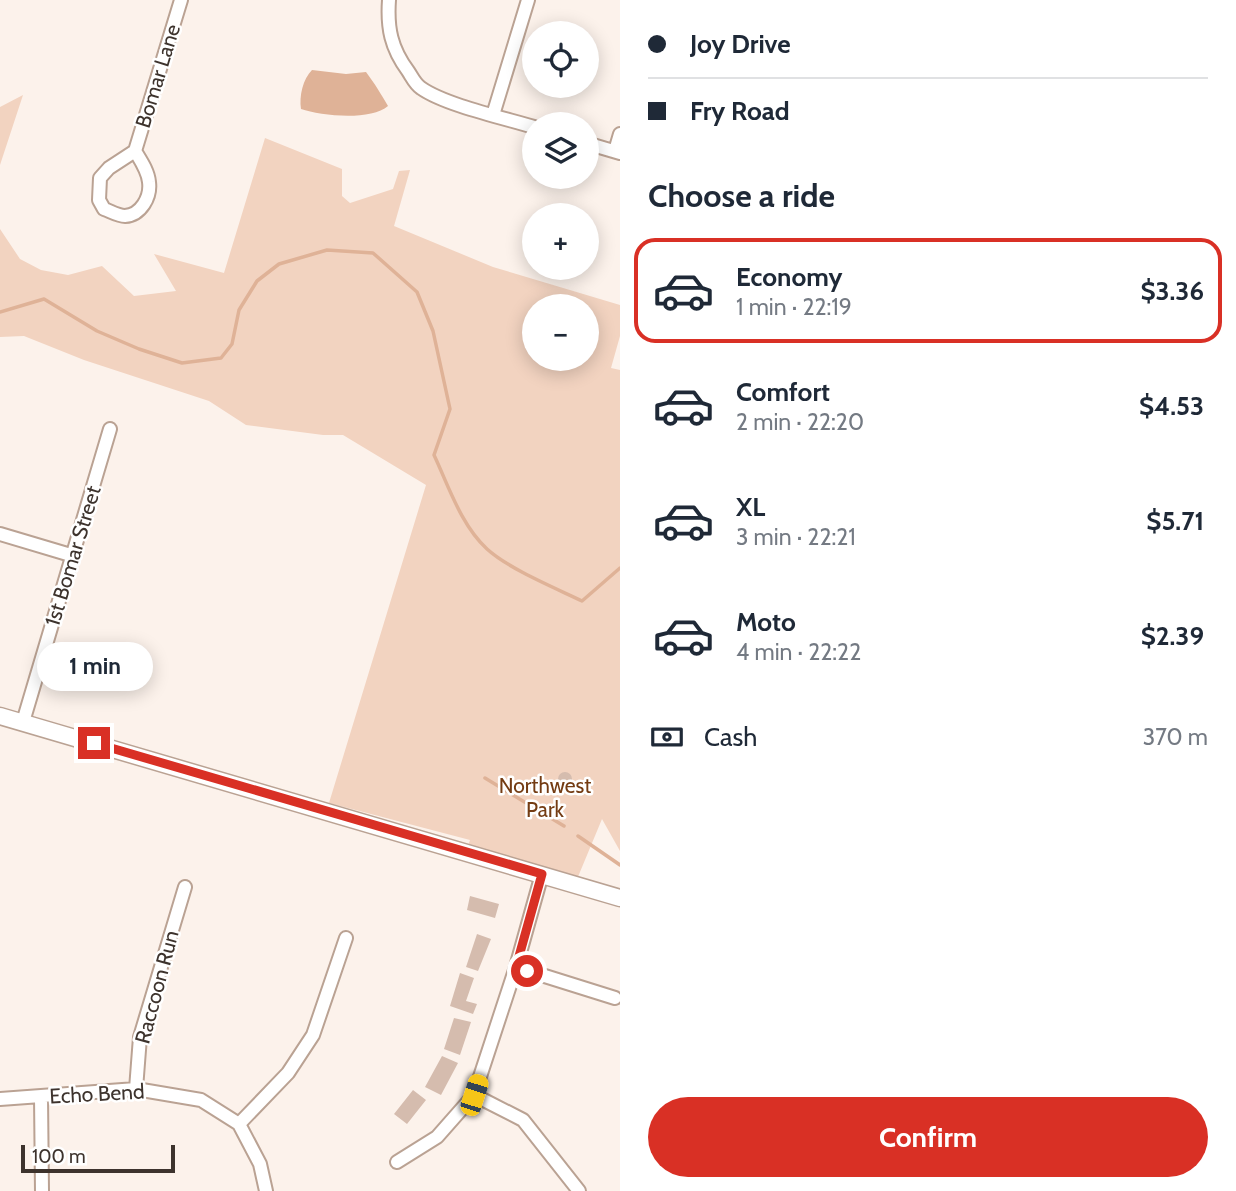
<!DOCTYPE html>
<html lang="en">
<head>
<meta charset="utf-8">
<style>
	body { margin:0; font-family:Cabin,sans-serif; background:#f2f2f3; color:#1f2937; height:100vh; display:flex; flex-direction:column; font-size:26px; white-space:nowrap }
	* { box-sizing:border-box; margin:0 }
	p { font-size:23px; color:#747a83 }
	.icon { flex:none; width:38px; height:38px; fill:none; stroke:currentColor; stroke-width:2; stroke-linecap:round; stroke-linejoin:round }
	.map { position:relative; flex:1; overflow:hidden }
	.details { display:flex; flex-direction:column; background:#fff; width:616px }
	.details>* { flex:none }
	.guide { display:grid; align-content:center; height:154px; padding:0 28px; background:#fff }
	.fabs { position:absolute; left:522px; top:21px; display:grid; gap:14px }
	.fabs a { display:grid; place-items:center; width:77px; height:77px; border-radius:50%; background:#fff; box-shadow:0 4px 18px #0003; font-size:35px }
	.scale { position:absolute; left:21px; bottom:18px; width:154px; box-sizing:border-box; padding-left:7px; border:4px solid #3d332d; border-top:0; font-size:19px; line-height:24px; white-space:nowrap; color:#3d332d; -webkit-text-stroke:5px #fff; paint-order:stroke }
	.end { position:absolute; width:32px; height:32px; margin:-16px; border:9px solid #d93025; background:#fff; box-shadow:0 0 0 4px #fff }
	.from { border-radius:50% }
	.bubble { position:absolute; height:49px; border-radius:24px; background:#fff; box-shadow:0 4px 18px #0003; font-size:23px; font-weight:700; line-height:49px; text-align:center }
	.car { position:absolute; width:21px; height:42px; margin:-21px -10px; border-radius:9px; box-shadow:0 0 5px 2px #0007; background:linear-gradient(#f5c518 24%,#345 0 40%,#f5c518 0 76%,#345 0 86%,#f5c518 0) }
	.guide b { display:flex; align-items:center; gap:24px; height:66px; font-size:26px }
	.guide b+b { border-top:2px solid #e0e1e3 }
	.guide i { width:18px; height:18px; background:#1f2937 }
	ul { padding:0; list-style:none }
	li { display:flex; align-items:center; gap:21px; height:105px; margin:0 14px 10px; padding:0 14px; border:4px solid transparent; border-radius:21px }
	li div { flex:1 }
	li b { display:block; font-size:26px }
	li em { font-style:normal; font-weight:700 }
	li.current { border-color:#d93025 }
	li>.icon { width:63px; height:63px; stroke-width:1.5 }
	h2 { padding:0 28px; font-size:32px; line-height:84px }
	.pay { display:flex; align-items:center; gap:18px; height:77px; padding:0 28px; font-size:26px }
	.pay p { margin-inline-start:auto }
	.button { display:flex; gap:14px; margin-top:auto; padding:14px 28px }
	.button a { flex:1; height:80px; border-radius:42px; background:#d93025; color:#fff; font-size:28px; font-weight:700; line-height:80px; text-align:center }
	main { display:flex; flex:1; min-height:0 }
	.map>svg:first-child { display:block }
	.green { fill:#f2d3c0; fill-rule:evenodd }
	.water { fill:#dfb297 }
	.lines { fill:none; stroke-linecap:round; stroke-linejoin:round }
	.stream { stroke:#dfb297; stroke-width:3.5 }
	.building { fill:#d5bcae }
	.street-casing { stroke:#baa293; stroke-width:16 }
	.secondary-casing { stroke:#baa293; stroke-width:19 }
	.street { stroke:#fff; stroke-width:12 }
	.secondary { stroke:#fff; stroke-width:16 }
	.route { stroke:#d93025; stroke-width:9 }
	.labels { text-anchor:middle; stroke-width:5; stroke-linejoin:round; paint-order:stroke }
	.street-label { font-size:21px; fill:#3d332d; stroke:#fff }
	.park-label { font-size:21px; fill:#743c13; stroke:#fff }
</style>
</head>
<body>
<main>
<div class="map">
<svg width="620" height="1191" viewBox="0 0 620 1191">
	<rect width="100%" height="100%" fill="#fcf2eb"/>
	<path class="green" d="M23,95L0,165V107Z
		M265,138L342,169V196L350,203L393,189L399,171L410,170L394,226L493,267L620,305V336L611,368L620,370V851L602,819L575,884L466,852L470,840L329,803L426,485L343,435H323L246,425L209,401L84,360L24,336L0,337V229L20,259L41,270L68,275L102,266L134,296L176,291L154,254L224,273ZM534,306H586V359H534Z"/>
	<path class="water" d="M312,70L346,74L366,72C375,84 381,94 388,106C371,121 321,116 301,109C299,96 303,79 312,70Z"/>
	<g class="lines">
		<path class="stream" d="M0,312L44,299L97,331L139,349L182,363L221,358L232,344L239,310L257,281L279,264L327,250L373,253L417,292L433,331L450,409L434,455C449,487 461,525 487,549C509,569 555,588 582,601L620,568
			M485,778L564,826
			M578,836L620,865"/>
	</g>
	<path class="building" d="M558 779a7 7 0 1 1 14 0a7 7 0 1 1-14 0Z
		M470,896L499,904L495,918L467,910Z
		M477,934L491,939L478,971L466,967Z
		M460,973L474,978L466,1001L477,1004L473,1014L450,1006Z
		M454,1018L471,1022L460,1055L444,1049Z
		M442,1056L458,1063L441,1095L425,1087Z
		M413,1090L426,1100L407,1124L394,1114Z"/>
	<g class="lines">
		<defs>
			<path id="street" d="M389,0C387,28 391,48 408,71C412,77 415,84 421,88C445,105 504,118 534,127
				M493,115L528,0
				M586,143L620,153
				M135,151C141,161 148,171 149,182C151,197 141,215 125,216C118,216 110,211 104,209L99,200L100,178L109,168Z
				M135,151L181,0
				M615,151L620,134
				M0,534L74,556
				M23,722L110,429
				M516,967L615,998
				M136,1089L140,1037L185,887
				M474,1095L523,1120L579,1191
				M41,1097L42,1191
				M0,1099L136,1089L201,1100L239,1124L260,1164L266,1191
				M239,1124L288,1073L313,1035L346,938
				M397,1162L437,1137L474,1095L516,967L542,874"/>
			<path id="secondary" d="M0,716L620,898"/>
		</defs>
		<use href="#street" class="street-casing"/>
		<use href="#secondary" class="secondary-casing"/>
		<use href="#street" class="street"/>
		<use href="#secondary" class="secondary"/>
	</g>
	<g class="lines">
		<path class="route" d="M94,743L542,874L516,967L527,971"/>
	</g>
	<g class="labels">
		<g class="street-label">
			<text transform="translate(158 76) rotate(-73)" y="7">Bomar Lane</text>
			<text transform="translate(73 556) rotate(-73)" y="7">1st Bomar Street</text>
			<text transform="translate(157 987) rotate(-75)" y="7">Raccoon Run</text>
			<text transform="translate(97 1094) rotate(-3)" y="7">Echo Bend</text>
		</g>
		<g class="park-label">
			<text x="545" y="793">Northwest<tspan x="545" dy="24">Park</tspan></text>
		</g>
	</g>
</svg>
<div class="fabs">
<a><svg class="icon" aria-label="locate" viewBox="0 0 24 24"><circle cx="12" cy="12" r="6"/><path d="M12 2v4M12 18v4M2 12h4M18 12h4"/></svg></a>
<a><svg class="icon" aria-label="layers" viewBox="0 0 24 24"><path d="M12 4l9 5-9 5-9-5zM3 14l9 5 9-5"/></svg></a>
<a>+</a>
<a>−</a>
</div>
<div class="scale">100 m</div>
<i class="end from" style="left:527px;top:971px"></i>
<i class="end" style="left:94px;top:743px"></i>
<div class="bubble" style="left:37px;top:642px;width:116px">1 min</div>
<i class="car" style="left:474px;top:1095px;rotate:18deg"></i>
</div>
<section class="details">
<div class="guide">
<b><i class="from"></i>Joy Drive</b>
<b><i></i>Fry Road</b>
</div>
<h2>Choose a ride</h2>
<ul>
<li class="current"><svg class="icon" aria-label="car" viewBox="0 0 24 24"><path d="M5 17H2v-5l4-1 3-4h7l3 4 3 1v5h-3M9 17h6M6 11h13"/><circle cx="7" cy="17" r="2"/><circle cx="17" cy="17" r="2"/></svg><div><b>Economy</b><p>1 min · 22:19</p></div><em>$3.36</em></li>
<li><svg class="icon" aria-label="car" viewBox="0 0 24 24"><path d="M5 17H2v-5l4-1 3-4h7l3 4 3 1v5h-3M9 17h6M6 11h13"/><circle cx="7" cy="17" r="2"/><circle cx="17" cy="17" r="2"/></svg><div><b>Comfort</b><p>2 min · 22:20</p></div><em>$4.53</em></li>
<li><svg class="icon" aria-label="car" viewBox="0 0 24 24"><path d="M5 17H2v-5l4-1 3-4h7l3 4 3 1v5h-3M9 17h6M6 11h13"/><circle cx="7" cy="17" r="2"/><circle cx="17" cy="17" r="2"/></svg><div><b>XL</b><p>3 min · 22:21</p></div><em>$5.71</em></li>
<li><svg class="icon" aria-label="car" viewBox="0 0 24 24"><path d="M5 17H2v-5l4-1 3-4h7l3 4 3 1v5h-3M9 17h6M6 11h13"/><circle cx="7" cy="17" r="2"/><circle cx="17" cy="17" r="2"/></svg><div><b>Moto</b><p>4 min · 22:22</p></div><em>$2.39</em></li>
</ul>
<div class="pay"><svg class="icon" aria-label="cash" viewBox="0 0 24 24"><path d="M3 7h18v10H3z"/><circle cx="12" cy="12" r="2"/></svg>Cash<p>370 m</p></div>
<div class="button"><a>Confirm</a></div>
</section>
</main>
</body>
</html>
